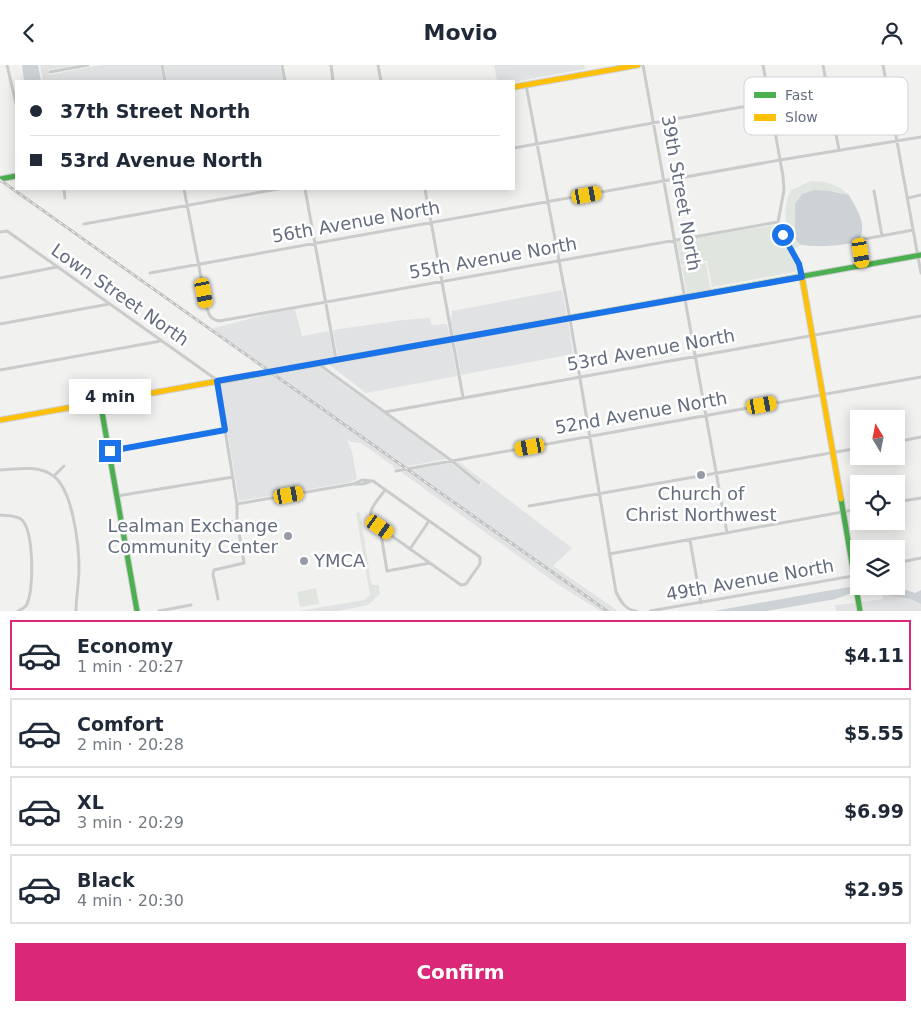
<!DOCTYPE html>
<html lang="en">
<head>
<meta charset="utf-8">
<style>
	body { margin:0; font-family:"DejaVu Sans",sans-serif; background:#f6f6f7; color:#1f2937; height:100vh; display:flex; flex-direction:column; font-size:19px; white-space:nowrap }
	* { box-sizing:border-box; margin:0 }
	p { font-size:16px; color:#747a83 }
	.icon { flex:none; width:28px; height:28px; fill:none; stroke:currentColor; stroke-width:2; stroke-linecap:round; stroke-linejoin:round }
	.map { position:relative; height:546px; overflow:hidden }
	.panel { display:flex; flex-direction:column; background:#fff; flex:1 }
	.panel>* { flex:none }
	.hud { position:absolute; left:15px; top:15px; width:500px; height:110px; border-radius:0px; box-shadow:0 2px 12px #0003; display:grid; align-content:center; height:110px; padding:0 15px; background:#fff }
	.needle { width:32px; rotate:350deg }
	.buttons { position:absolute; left:850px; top:345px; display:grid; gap:10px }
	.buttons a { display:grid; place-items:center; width:55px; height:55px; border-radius:0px; background:#fff; box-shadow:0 2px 12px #0003; font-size:25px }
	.end { position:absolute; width:22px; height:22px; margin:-11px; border:6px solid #1a73e8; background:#fff; box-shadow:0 0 0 2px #fff }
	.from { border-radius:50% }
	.bubble { position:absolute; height:35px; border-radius:0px; background:#fff; box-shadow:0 2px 12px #0003; font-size:16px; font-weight:700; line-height:35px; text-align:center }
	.car { position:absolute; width:15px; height:30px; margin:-15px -8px; border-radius:6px; box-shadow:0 0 4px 1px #0007; background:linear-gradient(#f5c518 24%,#345 0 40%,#f5c518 0 76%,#345 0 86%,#f5c518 0) }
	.hud b { display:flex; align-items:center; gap:18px; height:48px; font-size:19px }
	.hud b+b { border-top:1px solid #e0e1e3 }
	.hud i { width:12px; height:12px; background:#1f2937 }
	ul { padding:9px 0 0; list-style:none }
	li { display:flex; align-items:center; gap:15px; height:70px; margin:0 10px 8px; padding:0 5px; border:2px solid #e0e1e3; border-radius:0px }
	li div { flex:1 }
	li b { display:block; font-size:19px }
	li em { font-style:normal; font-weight:700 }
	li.active { border-color:#db2777 }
	li>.icon { width:45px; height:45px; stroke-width:1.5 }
	.action { display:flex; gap:10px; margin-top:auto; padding:10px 15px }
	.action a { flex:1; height:58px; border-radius:0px; background:#db2777; color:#fff; font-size:20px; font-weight:700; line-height:58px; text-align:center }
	header { display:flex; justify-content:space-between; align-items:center; height:65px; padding:0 15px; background:#fff; font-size:22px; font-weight:700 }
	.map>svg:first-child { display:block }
	.built { fill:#e1e2e3 }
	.green { fill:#e0e5df }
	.water { fill:#cdd2d7 }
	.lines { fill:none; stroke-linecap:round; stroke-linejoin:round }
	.stream { stroke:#cdd2d7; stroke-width:1 }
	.fast-casing { stroke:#cdcece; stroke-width:7 }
	.slow-casing { stroke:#cdcece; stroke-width:7 }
	.street { stroke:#cacbcb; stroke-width:3 }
	.fast { stroke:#4caf50; stroke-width:5 }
	.slow { stroke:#ffc107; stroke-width:5 }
	.rail-casing { stroke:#c1c1c2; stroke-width:3 }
	.rail { stroke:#fff; stroke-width:1; stroke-dasharray:4; stroke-linecap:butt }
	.route { stroke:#1a73e8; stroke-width:6 }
	.poi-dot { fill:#959ca7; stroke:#fff; stroke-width:2 }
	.labels { text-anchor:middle; stroke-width:5; stroke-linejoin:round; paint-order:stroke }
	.street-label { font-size:18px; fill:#646d7f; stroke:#fff }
	.poi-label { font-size:18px; fill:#646d7f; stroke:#fff }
	.key { fill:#fff; stroke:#d0d3d9; stroke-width:1 }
	.key-label { font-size:14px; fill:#646d7f }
</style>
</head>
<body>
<header><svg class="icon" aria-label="back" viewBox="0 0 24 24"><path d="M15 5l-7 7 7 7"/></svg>Movio<svg class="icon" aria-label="person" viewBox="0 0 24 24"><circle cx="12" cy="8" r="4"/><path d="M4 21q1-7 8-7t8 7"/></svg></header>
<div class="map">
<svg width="921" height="546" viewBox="0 0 921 546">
	<rect width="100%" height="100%" fill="#f1f2f0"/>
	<path class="built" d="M40,0H76L48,5L49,10L100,0H160L163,16H43Z
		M164,0H280L283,16H167Z
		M494,0H584L585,4L514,17L497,16Z
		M562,225L567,252L454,272L451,259L452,246Z
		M295,244L302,271L329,266L334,293L268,304L211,264L264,250Z
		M430,253L431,260L447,259L450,272L338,292L333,265L403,255Z
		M568,256L573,289L461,310L455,276Z
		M451,277L457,311L366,328L327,298Z
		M316,300L383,348L446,394L394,404L393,401L361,378L351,377L347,374L352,387L357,414L351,417L239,436L219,317Z
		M457,397H459L572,483L553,501L618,546H600L556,518L401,407L451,398L480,421L482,418Z
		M380,529L368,540L339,546H299L364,535L370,530Z
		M881,529L910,534L921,539V546H862L861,537L883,534Z
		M857,538L858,546H836L835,540Z"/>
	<path class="green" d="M811,116C827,116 837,119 849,130C833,125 818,124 802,129L800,179H802L793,185C786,165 781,145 791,125Z
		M774,160L778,163L796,201L797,205L795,207L712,222L707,196L681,200L677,176Z
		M706,198L710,222L712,224L795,209L798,206L799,210L687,230L682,202Z
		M360,447L371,518L373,520H379L380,529L370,530L356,448Z
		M316,523L319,539L300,542L297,527Z"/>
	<path class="water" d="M22,0H38L41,16H24Z
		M815,125L830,126L849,130C855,141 864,154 862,166C862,170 860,173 857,176C850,181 807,183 800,179C798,177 796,175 795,173V139L802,129Z
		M872,521L900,523L915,528L921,525V539L910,534L868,527L866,525L867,522Z
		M849,522L853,524L854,527L836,534L767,546H714Z"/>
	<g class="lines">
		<path class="stream" d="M879,521L884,522"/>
		<defs>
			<path id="fast" d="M0,114L16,111
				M236,313L921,190
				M100,336L137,546
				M841,434L860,546"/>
			<path id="slow" d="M514,22L638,0
				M802,212L841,434
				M0,355L236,313"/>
		</defs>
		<use href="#fast" class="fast-casing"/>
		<use href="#slow" class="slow-casing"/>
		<path class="street" d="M7,0L16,39
			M162,0L165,16
			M282,0L285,16
			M331,0L333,16
			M378,0L381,16
			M643,0L727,468
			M763,0L783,111L784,125L778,157L799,199L802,211
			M823,0L839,85
			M883,0L921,208
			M50,7L88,0
			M526,20L570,254L616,527C620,535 625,545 636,546
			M514,83L769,37
			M64,124L65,133
			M184,124L207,243C209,251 211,254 219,256L778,157
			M305,124L336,294
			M425,124L463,332
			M874,126L882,171
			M908,133L921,130
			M84,159L278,124
			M0,167L7,166L217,315L237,439V456L244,498L214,505L213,509L218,534
			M863,200L859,175L913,165
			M150,208L780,95L921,72
			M0,213L57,202
			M0,259L109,239
			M317,298L452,396L479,418
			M0,305L161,276
			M385,347L921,251
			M896,377L921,372
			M110,386L225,365
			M0,405C18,404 37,400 52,410C73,423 79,481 79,504C79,518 76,532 76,546
			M396,406L921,312
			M54,411L64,401
			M353,419L362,415L373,416L480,492V499L466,519L461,520L372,457C366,445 379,434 385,425
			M117,431L233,412
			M896,437L921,433
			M237,439L353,419H363L371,416
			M529,441L859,383
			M0,450C7,451 17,450 22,455C34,467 34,525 27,539C25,543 22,544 18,546
			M205,462L237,456
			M380,463L387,506L430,498
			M690,475L701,538
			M410,484L429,456
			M609,489L859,444
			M896,498L921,493
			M159,546L191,540
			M650,546L853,511"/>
		<use href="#fast" class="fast"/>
		<use href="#slow" class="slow"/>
		<defs>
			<path id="rail" d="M0,115L607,546"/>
		</defs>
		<use href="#rail" class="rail-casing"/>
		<use href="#rail" class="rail"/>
	</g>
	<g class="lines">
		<path class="route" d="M110,386L225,365L217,316L802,212L799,199L783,170"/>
	</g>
	<g class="poi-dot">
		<circle cx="701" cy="410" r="5"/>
		<circle cx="288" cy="471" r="5"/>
		<circle cx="304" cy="496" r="5"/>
	</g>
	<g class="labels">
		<g class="street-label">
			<text transform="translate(681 128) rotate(80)" y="6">39th Street North</text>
			<text transform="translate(356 157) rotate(-10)" y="6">56th Avenue North</text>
			<text transform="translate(493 193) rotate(-10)" y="6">55th Avenue North</text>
			<text transform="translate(120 230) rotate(35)" y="6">Lown Street North</text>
			<text transform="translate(651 285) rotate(-10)" y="6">53rd Avenue North</text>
			<text transform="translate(641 348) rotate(-10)" y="6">52nd Avenue North</text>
			<text transform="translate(750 515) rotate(-10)" y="6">49th Avenue North</text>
		</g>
		<g class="poi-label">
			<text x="701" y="435">Church of<tspan x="701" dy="21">Christ Northwest</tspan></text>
			<text x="278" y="467" text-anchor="end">Lealman Exchange<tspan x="278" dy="21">Community Center</tspan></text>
			<text x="314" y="502" text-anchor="start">YMCA</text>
		</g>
	</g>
	<rect x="744" y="12" width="164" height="58" rx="8" class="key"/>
	<rect x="754" y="27" width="22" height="6" fill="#4caf50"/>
	<rect x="754" y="49" width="22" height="7" fill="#ffc107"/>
	<g class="key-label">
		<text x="785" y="35">Fast</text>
		<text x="785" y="57">Slow</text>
	</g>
</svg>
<div class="buttons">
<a><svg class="needle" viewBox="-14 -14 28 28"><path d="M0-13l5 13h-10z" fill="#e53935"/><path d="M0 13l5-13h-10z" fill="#747a83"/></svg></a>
<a><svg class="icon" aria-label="locate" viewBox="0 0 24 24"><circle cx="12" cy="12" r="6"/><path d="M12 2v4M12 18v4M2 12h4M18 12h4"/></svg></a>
<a><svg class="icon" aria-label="layers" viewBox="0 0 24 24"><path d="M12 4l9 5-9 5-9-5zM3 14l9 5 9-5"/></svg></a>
</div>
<i class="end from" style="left:783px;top:170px"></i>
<i class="end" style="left:110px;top:386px"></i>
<div class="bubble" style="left:69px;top:314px;width:82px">4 min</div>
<i class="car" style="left:587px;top:130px;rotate:80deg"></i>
<i class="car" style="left:861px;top:188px;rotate:171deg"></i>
<i class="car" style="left:204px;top:228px;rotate:169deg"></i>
<i class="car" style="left:762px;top:340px;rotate:80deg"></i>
<i class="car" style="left:530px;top:382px;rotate:260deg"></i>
<i class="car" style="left:289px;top:430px;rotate:80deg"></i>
<i class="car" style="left:380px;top:462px;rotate:125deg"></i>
<div class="hud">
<b><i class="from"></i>37th Street North</b>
<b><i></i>53rd Avenue North</b>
</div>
</div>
<section class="panel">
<ul>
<li class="active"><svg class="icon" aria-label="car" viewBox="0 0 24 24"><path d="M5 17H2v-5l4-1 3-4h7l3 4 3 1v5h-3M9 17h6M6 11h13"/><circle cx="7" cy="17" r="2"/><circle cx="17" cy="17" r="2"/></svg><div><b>Economy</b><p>1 min · 20:27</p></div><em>$4.11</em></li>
<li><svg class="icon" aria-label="car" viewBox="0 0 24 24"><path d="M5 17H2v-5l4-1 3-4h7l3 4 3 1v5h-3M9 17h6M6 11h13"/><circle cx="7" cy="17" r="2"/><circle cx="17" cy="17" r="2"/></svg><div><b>Comfort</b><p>2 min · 20:28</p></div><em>$5.55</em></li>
<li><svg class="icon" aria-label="car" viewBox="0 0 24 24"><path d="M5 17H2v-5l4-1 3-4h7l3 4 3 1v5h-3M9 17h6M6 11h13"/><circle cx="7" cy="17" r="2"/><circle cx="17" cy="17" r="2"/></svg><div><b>XL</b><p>3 min · 20:29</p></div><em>$6.99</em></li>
<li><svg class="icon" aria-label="car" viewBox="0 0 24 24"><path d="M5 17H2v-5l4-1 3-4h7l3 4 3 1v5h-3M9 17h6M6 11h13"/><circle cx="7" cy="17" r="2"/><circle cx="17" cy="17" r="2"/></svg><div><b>Black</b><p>4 min · 20:30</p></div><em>$2.95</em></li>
</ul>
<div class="action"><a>Confirm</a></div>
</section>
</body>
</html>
